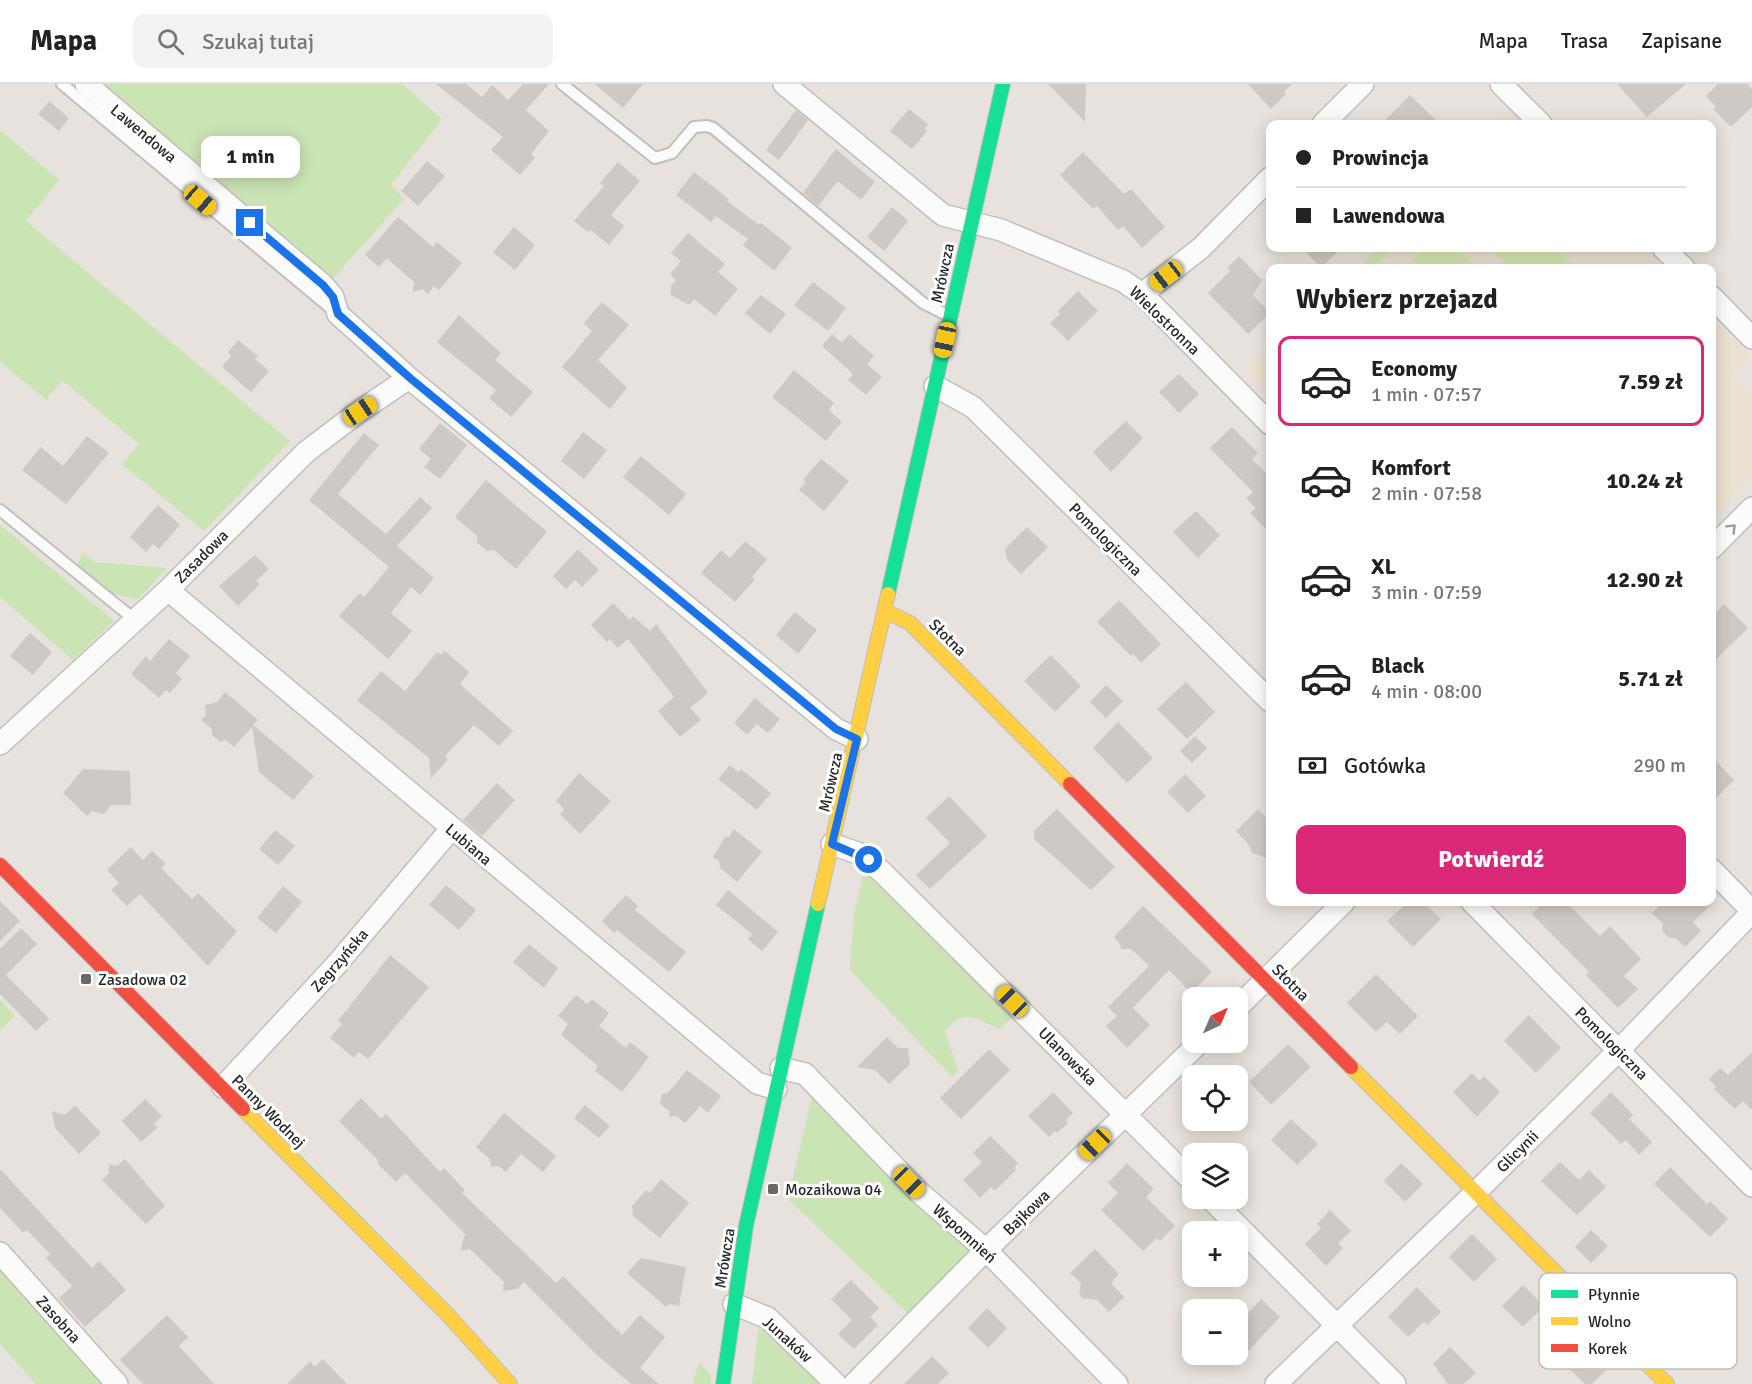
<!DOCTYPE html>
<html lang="pl">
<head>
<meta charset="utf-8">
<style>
	body { margin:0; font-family:Signika,sans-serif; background:#f2f2f2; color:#222; height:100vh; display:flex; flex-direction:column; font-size:22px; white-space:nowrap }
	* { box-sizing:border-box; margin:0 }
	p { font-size:20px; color:#767676 }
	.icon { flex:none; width:33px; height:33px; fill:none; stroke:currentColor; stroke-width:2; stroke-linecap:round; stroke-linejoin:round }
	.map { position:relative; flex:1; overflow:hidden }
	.sheet { position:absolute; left:1266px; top:180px; width:450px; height:642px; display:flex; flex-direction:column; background:#fff; border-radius:12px; box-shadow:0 3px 15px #0003 }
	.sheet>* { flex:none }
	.hud { position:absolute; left:1266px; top:36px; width:450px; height:132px; border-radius:12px; box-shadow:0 3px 15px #0003; display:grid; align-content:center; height:132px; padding:0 30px; background:#fff }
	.needle { width:39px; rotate:44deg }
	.fabs { position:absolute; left:1182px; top:903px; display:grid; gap:12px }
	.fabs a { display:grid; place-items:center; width:66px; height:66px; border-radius:12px; background:#fff; box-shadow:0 3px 15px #0003; font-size:30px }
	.end { position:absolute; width:27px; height:27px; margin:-14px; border:8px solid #1a73e8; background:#fff; box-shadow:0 0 0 3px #fff }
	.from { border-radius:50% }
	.bubble { position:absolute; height:42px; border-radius:12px; background:#fff; box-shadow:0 3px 15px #0003; font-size:20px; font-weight:700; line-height:42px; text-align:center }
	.car { position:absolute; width:18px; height:36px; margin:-18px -9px; border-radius:8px; box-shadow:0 0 4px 2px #0007; background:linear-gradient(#f5c518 24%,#345 0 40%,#f5c518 0 76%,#345 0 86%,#f5c518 0) }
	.hud b { display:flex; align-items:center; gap:21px; height:57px; font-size:22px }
	.hud b+b { border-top:2px solid #e0e0e0 }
	.hud i { width:15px; height:15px; background:#222 }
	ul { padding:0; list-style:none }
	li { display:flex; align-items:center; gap:18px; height:90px; margin:0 12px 9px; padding:0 18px; border:3px solid transparent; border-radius:12px }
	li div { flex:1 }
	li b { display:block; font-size:22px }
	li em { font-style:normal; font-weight:700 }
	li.current { border-color:#db2777 }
	li>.icon { width:54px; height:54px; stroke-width:1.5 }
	h2 { padding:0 30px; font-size:27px; line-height:72px }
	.pay { display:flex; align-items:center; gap:15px; height:66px; padding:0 30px; font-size:22px }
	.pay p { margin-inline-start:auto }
	.cta { display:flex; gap:12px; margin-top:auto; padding:12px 30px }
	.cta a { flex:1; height:69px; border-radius:12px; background:#db2777; color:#fff; font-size:24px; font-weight:700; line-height:69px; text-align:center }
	header { display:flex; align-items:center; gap:36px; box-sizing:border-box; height:84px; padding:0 30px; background:#fff; border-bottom:2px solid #e0e0e0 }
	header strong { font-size:28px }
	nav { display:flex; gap:33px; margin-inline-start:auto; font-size:21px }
	.search { width:420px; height:54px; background:#f2f2f2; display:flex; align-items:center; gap:15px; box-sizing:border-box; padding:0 21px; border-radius:12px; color:#767676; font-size:22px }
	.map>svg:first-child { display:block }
	.education { fill:#ebe1d1 }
	.green { fill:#cae4b4 }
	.pitch { fill:#d6e8b1 }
	.building { fill:#cdcac6 }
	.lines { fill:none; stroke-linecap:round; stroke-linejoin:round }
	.lane-casing { stroke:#c0bebf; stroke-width:14 }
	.street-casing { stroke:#c0bebf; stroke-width:24 }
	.fast-casing { stroke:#c0bebf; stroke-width:16 }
	.slow-casing { stroke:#c0bebf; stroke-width:16 }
	.jam-casing { stroke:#c0bebf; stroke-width:16 }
	.lane { stroke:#fbfbfa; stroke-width:10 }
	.street { stroke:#fbfbfa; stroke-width:21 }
	.fast { stroke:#16e098; stroke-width:14 }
	.slow { stroke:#ffcf43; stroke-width:14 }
	.jam { stroke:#f24e42; stroke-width:14 }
	.oneway { stroke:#9c9c9c }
	.route { stroke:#1a73e8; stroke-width:8 }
	.poi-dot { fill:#6b6967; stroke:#fff; stroke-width:2 }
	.labels { text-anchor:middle; stroke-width:6; stroke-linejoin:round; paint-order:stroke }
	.street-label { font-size:16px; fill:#282828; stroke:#fff }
	.poi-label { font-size:16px; fill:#282828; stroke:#fff; text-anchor:start }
	.key { fill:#fff; stroke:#bebebe; stroke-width:1.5 }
	.key-label { font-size:16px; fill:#282828 }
</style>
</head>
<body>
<header>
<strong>Mapa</strong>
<div class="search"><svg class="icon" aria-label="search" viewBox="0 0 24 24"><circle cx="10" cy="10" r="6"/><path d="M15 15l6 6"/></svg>Szukaj tutaj</div>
<nav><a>Mapa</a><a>Trasa</a><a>Zapisane</a></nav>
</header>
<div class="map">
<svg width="1752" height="1300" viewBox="0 0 1752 1300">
	<rect width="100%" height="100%" fill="#e7e2dd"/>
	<path class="education" d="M1506,27L1520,40H1493Z
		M1370,164H1642L1663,184H1349Z
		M1712,234L1750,272L1733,289L1752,309V393L1712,432Z
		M1270,262V314L1245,287Z"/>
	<path class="green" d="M96,0H402L442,35L391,101L404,115L330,198Z
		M0,46L59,96L26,137L290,357L204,447L122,380L139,360L62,296L46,316L0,277Z
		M0,441L114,537L73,576L0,513Z
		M82,468L95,478L167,484L138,515C109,511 99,502 77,483Z
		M865,784L1013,932L1000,945C977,936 965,922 945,947L958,986L952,993L850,886L854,830Z
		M0,916L15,932L0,946Z
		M813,1008L968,1163L970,1168L908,1229L788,1115Z
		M0,1184L103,1300H36L0,1260Z
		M759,1242L826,1300H752Z
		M699,1278L710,1290L711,1300H693Z"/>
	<path class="pitch" d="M1378,164H1394L1373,184H1357Z
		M1425,164H1457L1478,184H1404Z
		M1490,164H1556L1576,184H1510Z"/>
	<path class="building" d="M436,0H466L482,13L492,1L508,16L523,0H549L526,26L549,47L531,70L535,74L520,91L491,66L503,53Z
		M595,0H643L623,24Z
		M1048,0H1086L1085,38Z
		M1248,0H1292L1284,8L1286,10L1271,25Z
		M1617,0H1686L1647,33Z
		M1718,0H1747L1752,5V23L1731,43L1713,25L1716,23L1706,12Z
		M1410,11L1440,40H1382Z
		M49,17L69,34L59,47L38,30Z
		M909,25L928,40L925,45L927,47L912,65L890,47Z
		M796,26L808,36L779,76L766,66Z
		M836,65L875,98L861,116L838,97L818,122L803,109Z
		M1083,68L1124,110L1131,105L1165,143L1142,164L1123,142L1118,146L1097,122L1093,125L1060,91Z
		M427,77L445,92L418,122L401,107Z
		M618,78L640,97L611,131L624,142L609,161L591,146L588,148L574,137L604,102L600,99Z
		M694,88L729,115L727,117L759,141L761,139L792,164L774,187L743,161L748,155L716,132L711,138L676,111Z
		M892,123L908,137L884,167L867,153Z
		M398,133L433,163L437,158L462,179L439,206L434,202L428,210L423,205L413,208L414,198L387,174L379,183L365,171Z
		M514,143L535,161L515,186L493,168Z
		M688,149L725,180L718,188L738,205L715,232L694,215L689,221L671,211V202L676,196L670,190L681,177L671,169Z
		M1302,164H1341L1321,184Z
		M1239,172L1262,196L1253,211L1270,229L1248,250L1208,209L1230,187L1227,184Z
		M813,198L846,224L828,247L794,221Z
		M1078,207L1098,227L1068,257L1050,239L1060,230L1058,227Z
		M761,211L786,230L770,250L745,229Z
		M602,218L629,241L598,276L627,304L610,325L562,283L592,247L584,239Z
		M459,231L501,269L495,276L533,308L511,333L489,314L496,306L437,258Z
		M832,250L842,259L849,250L874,272L867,280L882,293L866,311L848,296L853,290L822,262Z
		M238,256L258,272L255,275L269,287L251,308L222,283L231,272L228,268Z
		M794,286L834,319L829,326L842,338L826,357L772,313Z
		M1179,290L1199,310L1179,329L1159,308Z
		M1126,337L1143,354L1111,388L1093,368Z
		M440,339L467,361L440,395L424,383L431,375L419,365Z
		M1232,343L1258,369L1252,375L1269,392L1270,391V449L1250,429L1255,424L1246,414L1253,408L1210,364Z
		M583,348L607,366L584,395L561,377Z
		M364,349L379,361L338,410L386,450L420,413L432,424L397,462L434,494L420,511L411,503L391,529L412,547L388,575L339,532L360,509L364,513L389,483L309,416Z
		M87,352L109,369L66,420L22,386L41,363L63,382Z
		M641,372L686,410L669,431L623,393Z
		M821,375L849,397L824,427L799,406L806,398L803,396Z
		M486,396L547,448L516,485L494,466L487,467L477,459V452L455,433Z
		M158,421L180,441L159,465L153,460L146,468L130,453Z
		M1196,427L1220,451L1198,474L1173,448Z
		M1027,443L1048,463L1021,490L1007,476L1005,465Z
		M745,457L767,475L752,493L755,495L735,518L701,489L721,466L730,474Z
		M578,465L599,486L582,503L575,496L566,505L553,492Z
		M255,471L269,485L256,497L260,500L238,522L219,502Z
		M1119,516L1161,560L1141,579L1133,570L1131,572L1097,538Z
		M613,519L630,536L633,532L650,547L656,540L708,609L690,624L701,636L680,653L658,627L674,613L628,555L618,564L610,555L607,558L591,541Z
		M1724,520L1748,544L1712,579V533Z
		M795,528L817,546L798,570L776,551Z
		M30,549L52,568L33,591L10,572Z
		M169,555L190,572L176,589L182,595L170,609L166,606L159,614L131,590L146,572L150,577Z
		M445,567L469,588L460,600L513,647L499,662L474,641L446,671L447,676L431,695L429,674L357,616L381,587L405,607L437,568L441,571Z
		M1051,571L1081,602L1055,628L1024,597Z
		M1186,598L1215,628L1187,655L1157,625Z
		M1106,601L1123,617L1106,634L1090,618Z
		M225,608L258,636L253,641L314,692L293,716L259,688L252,643L234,663L225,656L220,658L212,651V645L201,636L206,631L205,621L217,618Z
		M755,614L780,635L768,649L757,640L747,651L734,639Z
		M1118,638L1153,674L1127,699L1093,664Z
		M1195,652L1207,664L1192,679L1180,667Z
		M1712,673L1734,696L1712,718Z
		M730,681L738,688L741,685L771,709L757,726L718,695Z
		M83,685L130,687L131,721H111L104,730L92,727L87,732L63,709Z
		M579,689L611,717L580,750L560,730L564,725L556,717Z
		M1185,690L1206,712L1188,729L1167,708Z
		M497,699L515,716L482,752L463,736Z
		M949,712L987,752L930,805L916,791L950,759L926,734Z
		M1057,725L1115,783L1091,806L1034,755V747Z
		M1258,725L1270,738V775L1252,769L1249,761L1236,747Z
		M734,745L762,768L737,798L720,784L719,777L713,773L725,753H729Z
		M275,746L295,762L278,781L259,765Z
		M131,763L143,776L152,767L166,780L161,784L192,815L198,809L237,847L208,882L140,810L127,822L111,806L119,799L107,786Z
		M446,801L476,826L459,846L429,821Z
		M283,802L302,818L276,849L257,834Z
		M728,806L778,848L762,867L748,855L752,850L716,821Z
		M626,811L638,822L635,826L686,868L669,888L617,846L614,849L602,837Z
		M0,817L20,837L0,857Z
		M1408,818H1423L1441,835L1413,863L1387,837Z
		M1544,818H1566L1600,852L1610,842L1641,875L1624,892L1638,905L1618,924L1586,891L1589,888L1532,830Z
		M1663,818H1714L1693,838L1701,847L1685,863L1676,854H1669L1662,847L1663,840L1652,829Z
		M1143,822L1212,888L1191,909L1169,886L1133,924L1150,941L1127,964L1106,942L1117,932L1108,923L1149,882L1131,865H1121L1120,860L1114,853Z
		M21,844L37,860L6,891L49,935L36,947L0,910V865Z
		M529,860L558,884L544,904L513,878Z
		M390,871L429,903L368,975L359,968L354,974L330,954L342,940L338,937Z
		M1376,890L1418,932L1400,950L1387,938L1376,948L1347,919Z
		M576,911L587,920L592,915L609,929L599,942L626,964L630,958L649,973L622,1008L595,987L598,982L561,951L568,940L558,932Z
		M1529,931L1561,964L1536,989L1504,957Z
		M887,953L898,964H908L910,980L889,1000L875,986L857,983Z
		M1288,960L1311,983L1271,1021L1249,998Z
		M989,965L1010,986L961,1035L940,1014Z
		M1752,968V1026L1743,1017L1735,1025L1714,1005L1716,1003L1709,995L1720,984L1728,991Z
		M687,986L721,1012L708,1029L700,1022L685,1039L676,1032L670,1033L669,1027L660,1020L662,1010L668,1009Z
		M1472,989L1479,997L1484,992L1500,1008L1477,1033L1453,1008Z
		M1053,1008L1073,1029L1066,1036L1068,1039L1057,1049L1055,1047L1049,1053L1028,1032Z
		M1611,1008L1633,1031L1629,1035L1652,1058L1639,1071L1626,1056L1621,1060L1590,1029Z
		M361,1014L381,1035L386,1030L440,1088L444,1084L465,1106L462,1109L556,1199L563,1192L622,1251L640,1231L665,1253L640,1284L659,1300H631L596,1270L524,1198L517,1205L503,1207L504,1198L470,1165L460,1167L465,1150L405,1089L396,1098L377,1079L379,1077L339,1037Z
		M145,1015L162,1032L154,1040L157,1044L141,1058L122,1037Z
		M75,1021L101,1049L79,1070L55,1044L52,1027L65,1031Z
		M585,1021L610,1042L599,1054L574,1034Z
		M504,1029L556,1072L543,1088L521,1070L506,1088L499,1082L491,1083L490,1075L476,1063Z
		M1291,1035L1318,1060L1297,1081L1271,1056Z
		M990,1052L1018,1079L1014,1084L1016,1086L995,1107L991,1103L980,1114L963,1096L982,1078L973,1069Z
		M125,1075L165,1122L146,1140L102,1096L109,1089V1080L117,1082Z
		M1560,1078L1579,1096L1589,1086L1606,1103L1577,1131L1541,1097Z
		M1127,1079L1154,1105L1146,1113L1175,1142L1160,1157L1157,1154L1143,1167L1101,1126L1118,1109L1108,1099Z
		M1401,1079L1423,1100L1405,1118L1384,1097Z
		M1670,1083L1707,1120L1710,1117L1728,1135L1710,1153L1654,1100Z
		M0,1085L92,1184L99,1177L126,1206L85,1243L59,1214L72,1202L46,1174L50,1170L27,1146L23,1149L0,1124Z
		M661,1095L689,1119L660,1154L633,1132L632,1122L646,1106L650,1109Z
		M1330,1126L1351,1147L1338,1159L1343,1164L1326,1182L1305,1160L1321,1144L1317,1140Z
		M1591,1146L1608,1162L1591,1179L1575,1163Z
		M1472,1150L1497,1175L1474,1198L1449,1173Z
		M1095,1165L1119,1190L1111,1199L1124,1213L1109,1228L1097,1216L1082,1214L1079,1208L1081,1199L1070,1189Z
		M641,1174L686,1183L679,1222L670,1220L666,1223L627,1189Z
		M851,1196L879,1224L870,1233L878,1241L854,1265L838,1250L852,1236L831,1215Z
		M1523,1201L1544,1222L1523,1243L1502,1222Z
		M1417,1203L1441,1228L1427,1241L1424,1238L1408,1253L1388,1233Z
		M1261,1215L1280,1233L1238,1278V1241Z
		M987,1224L1007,1244L988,1264L968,1244Z
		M167,1231L188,1253L179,1262L214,1300H143L120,1276Z
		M1587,1250L1615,1277L1592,1300H1585L1560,1276Z
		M1450,1263L1476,1289L1464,1300H1448L1433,1280Z
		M932,1272L949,1289L938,1300H904Z
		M323,1275L347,1300H287L310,1277L315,1283Z"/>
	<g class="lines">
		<defs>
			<path id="lane" d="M62,0L334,227
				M562,0L655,74L672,69L694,43L707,42L713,44L923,219L949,232
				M0,426L135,536"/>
			<path id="street" d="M86,0L323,201L333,213L338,230L409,294L836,645L857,655
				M784,0L943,131L1001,146L1123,197L1142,210L1270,340
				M1501,0L1541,40
				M1323,40L1363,0
				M1663,164L1684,184
				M1142,210L1201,164L1270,94
				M1712,213L1752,254
				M935,302L973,323L1270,617
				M1712,464L1752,424
				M168,506L757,999L776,1005
				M0,660L168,506L306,368L360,327L409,294
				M832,760L860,770L882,788L1192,1097
				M1712,786L1752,827
				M1472,818L1752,1102
				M1238,923L1344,818
				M781,984L805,990L920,1109L986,1166L1117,1300
				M223,1003L337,880L451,745
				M1210,1114L1395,1300
				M0,1169L117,1300
				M734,1220L768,1234L836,1300
				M854,1300L986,1166L1200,958
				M1276,1300L1476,1108L1619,966L1752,828"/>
			<path id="fast" d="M888,510L1003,0
				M723,1300L746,1142L818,820"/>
			<path id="slow" d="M885,527L910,539L1070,700
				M818,820L888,510
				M1351,983L1667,1300
				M243,1025L450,1233L510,1300"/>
			<path id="jam" d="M1070,700L1351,983
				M0,781L243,1025"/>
		</defs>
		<use href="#lane" class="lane-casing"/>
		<use href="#street" class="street-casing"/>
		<use href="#fast" class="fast-casing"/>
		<use href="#slow" class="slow-casing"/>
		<use href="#jam" class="jam-casing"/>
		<use href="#lane" class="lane"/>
		<use href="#street" class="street"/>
		<use href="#fast" class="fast"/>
		<use href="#slow" class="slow"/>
		<use href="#jam" class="jam"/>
	</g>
	<defs><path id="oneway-chevron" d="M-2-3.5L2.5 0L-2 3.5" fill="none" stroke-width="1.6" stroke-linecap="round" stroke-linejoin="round" transform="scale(1.5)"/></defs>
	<use class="oneway" href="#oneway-chevron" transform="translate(1732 444) rotate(-45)"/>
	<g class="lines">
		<path class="route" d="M250,139L323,201L333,213L338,230L410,294L836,645L857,655L832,760L869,776"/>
	</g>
	<g class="poi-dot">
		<rect x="80" y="889" width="12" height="12" rx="3"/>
		<rect x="767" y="1099" width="12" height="12" rx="3"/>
	</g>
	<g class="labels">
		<g class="street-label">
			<text transform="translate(144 49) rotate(40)" y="6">Lawendowa</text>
			<text transform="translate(942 189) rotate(-78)" y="6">Mrówcza</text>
			<text transform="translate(1165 236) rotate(44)" y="6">Wielostronna</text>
			<text transform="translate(1106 455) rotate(45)" y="6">Pomologiczna</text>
			<text transform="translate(201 472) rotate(-45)" y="6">Zasadowa</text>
			<text transform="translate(948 553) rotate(45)" y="6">Słotna</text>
			<text transform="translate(830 698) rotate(-77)" y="6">Mrówcza</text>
			<text transform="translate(469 760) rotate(40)" y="6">Lubiana</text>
			<text transform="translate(339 876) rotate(-49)" y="6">Zegrzyńska</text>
			<text transform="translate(1291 898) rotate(45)" y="6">Słotna</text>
			<text transform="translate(1612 959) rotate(45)" y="6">Pomologiczna</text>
			<text transform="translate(1068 972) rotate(45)" y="6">Ulanowska</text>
			<text transform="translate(269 1027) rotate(45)" y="6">Panny Wodnej</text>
			<text transform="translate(1517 1067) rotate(-45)" y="6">Glicynii</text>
			<text transform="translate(1026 1128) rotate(-44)" y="6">Bajkowa</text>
			<text transform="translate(965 1149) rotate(42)" y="6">Wspomnień</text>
			<text transform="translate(724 1174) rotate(-81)" y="6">Mrówcza</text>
			<text transform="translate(59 1235) rotate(48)" y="6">Zasobna</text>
			<text transform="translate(788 1255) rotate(42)" y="6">Junaków</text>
		</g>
		<g class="poi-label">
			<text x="98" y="901">Zasadowa 02</text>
			<text x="785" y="1111">Mozaikowa 04</text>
		</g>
	</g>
	<rect x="1539" y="1189" width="198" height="96" rx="9" class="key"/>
	<rect x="1551" y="1206" width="27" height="8" fill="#16e098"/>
	<rect x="1551" y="1233" width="27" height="8" fill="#ffcf43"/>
	<rect x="1551" y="1260" width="27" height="8" fill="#f24e42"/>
	<g class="key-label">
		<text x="1588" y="1216">Płynnie</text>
		<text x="1588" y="1243">Wolno</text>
		<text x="1588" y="1270">Korek</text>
	</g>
</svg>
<div class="fabs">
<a><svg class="needle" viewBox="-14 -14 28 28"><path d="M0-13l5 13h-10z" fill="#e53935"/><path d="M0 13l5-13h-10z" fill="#767676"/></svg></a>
<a><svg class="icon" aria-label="locate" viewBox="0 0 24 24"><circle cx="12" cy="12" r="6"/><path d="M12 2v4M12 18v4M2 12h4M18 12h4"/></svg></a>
<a><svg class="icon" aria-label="layers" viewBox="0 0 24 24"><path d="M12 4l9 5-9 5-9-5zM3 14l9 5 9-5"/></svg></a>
<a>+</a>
<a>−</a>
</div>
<i class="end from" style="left:869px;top:776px"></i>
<i class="end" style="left:250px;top:139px"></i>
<div class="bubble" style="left:201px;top:52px;width:99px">1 min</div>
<i class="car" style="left:200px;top:116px;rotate:131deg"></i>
<i class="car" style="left:1166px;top:192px;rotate:232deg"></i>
<i class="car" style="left:945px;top:256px;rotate:192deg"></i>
<i class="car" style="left:360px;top:327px;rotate:57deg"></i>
<i class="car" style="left:1012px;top:917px;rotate:315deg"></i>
<i class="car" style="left:1095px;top:1060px;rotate:226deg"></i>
<i class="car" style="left:909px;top:1098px;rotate:135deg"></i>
<div class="hud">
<b><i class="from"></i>Prowincja</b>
<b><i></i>Lawendowa</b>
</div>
<section class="sheet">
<h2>Wybierz przejazd</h2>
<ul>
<li class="current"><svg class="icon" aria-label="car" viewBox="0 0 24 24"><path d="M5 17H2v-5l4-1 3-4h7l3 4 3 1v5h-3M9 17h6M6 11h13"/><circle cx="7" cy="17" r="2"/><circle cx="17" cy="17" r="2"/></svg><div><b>Economy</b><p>1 min · 07:57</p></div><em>7.59 zł</em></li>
<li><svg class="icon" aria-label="car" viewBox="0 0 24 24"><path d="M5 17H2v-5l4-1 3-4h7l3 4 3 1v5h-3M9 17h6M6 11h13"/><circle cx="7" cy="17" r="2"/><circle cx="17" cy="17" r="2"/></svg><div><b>Komfort</b><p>2 min · 07:58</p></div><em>10.24 zł</em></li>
<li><svg class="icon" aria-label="car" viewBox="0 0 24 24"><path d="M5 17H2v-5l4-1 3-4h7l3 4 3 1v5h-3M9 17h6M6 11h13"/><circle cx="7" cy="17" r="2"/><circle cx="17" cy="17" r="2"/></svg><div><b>XL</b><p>3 min · 07:59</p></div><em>12.90 zł</em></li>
<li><svg class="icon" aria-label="car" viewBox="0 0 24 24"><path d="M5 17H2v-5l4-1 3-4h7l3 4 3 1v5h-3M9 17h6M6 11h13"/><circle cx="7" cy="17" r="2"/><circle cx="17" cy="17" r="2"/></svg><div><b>Black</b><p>4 min · 08:00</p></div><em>5.71 zł</em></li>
</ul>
<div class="pay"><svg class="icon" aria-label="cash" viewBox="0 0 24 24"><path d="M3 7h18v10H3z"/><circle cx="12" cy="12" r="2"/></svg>Gotówka<p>290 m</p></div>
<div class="cta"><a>Potwierdź</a></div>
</section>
</div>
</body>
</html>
